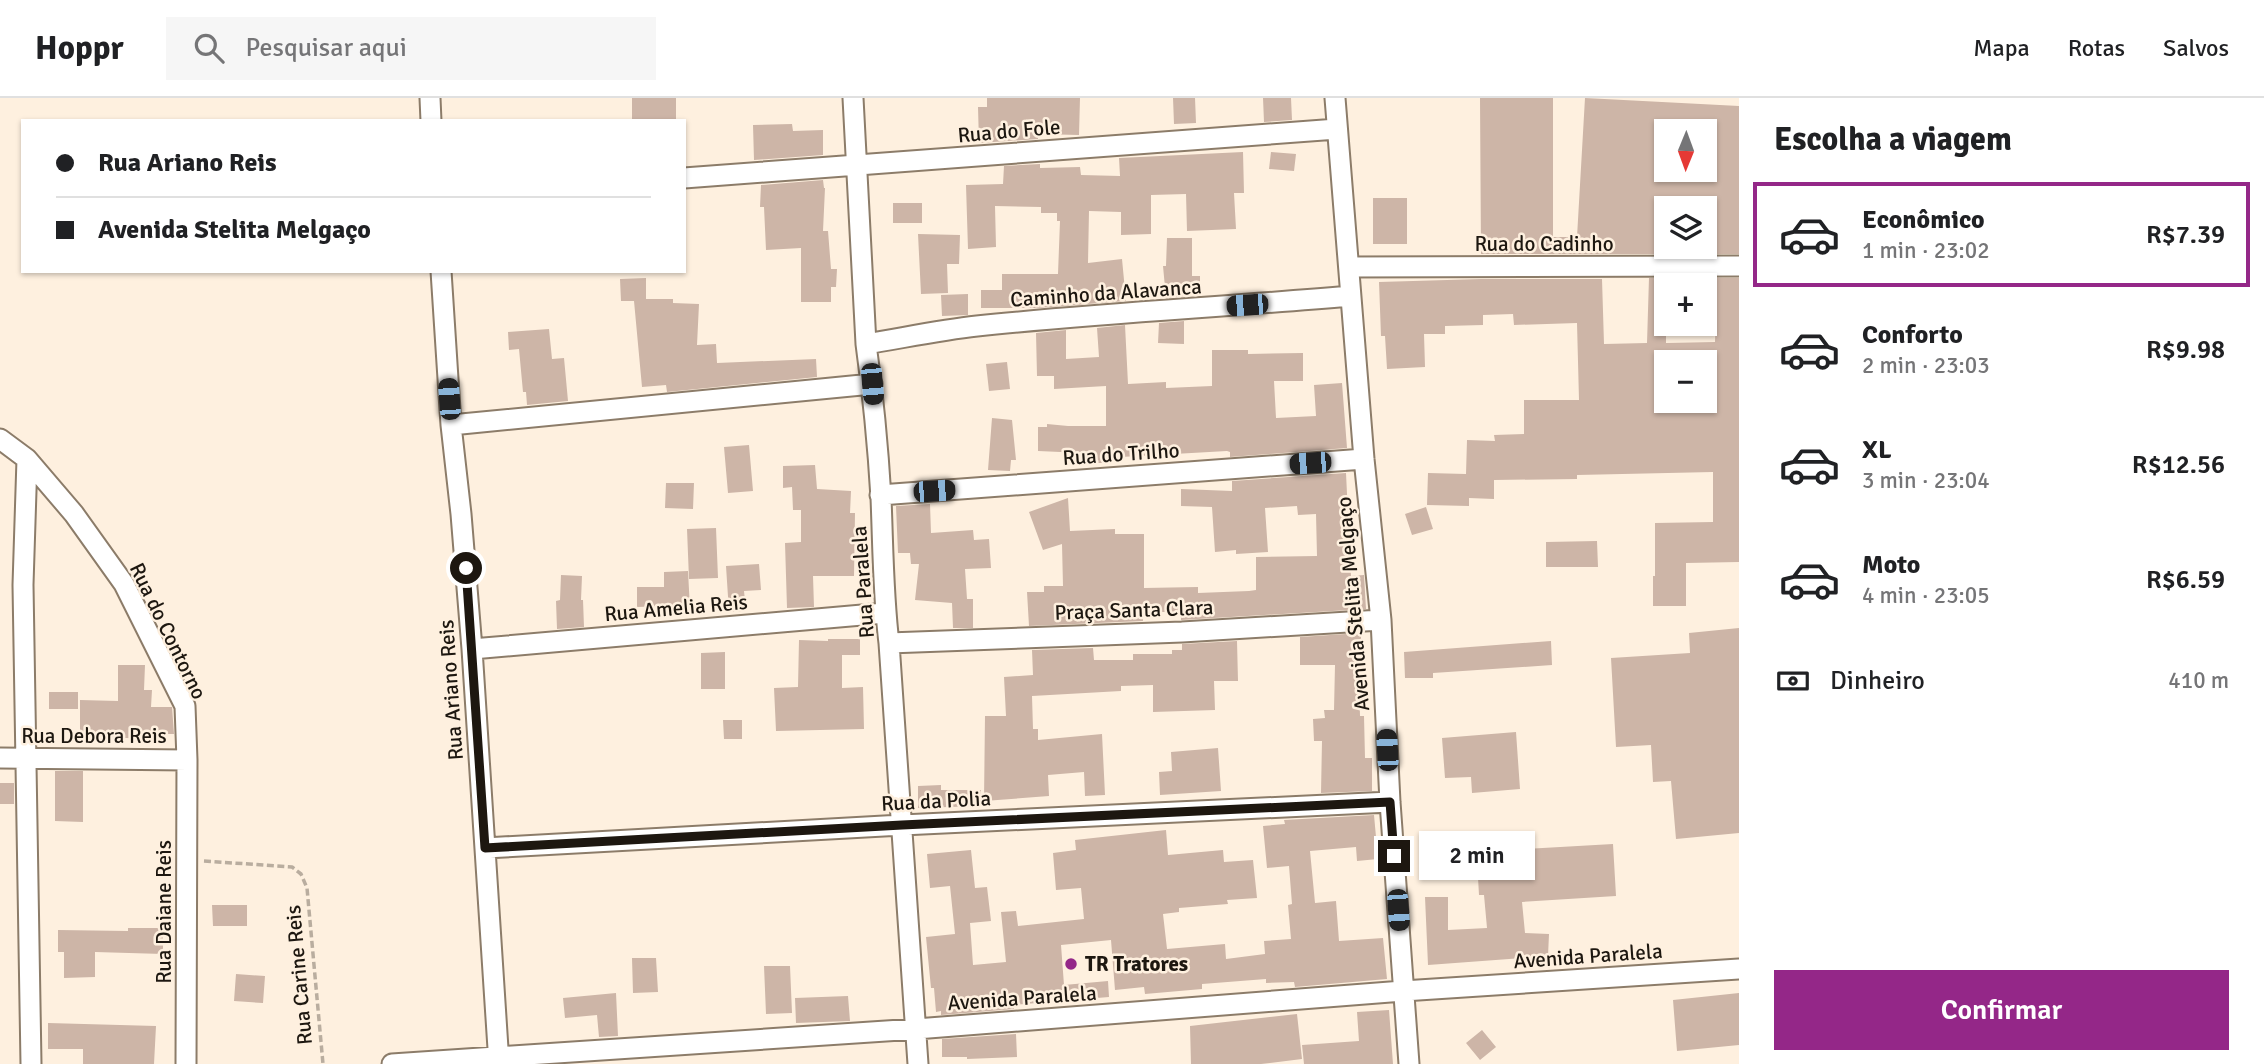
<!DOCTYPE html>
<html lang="pt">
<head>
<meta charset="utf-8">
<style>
	body { margin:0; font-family:Signika,sans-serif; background:#f6f6f6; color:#202124; height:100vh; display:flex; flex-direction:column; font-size:26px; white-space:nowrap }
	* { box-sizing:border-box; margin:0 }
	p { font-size:23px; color:#757577 }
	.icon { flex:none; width:38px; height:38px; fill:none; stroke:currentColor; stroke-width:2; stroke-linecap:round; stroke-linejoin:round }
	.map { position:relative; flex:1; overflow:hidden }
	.sheet { display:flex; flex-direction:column; background:#fff; width:525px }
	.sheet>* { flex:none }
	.hud { position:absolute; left:21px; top:21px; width:665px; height:154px; border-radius:0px; box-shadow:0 2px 5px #0004; display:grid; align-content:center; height:154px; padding:0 35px; background:#fff }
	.needle { width:46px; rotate:181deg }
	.buttons { position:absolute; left:1654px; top:21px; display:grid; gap:14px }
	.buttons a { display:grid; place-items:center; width:63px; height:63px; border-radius:0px; background:#fff; box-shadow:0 2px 5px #0004; font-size:35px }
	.end { position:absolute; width:32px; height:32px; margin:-16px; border:9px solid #1d1710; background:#fff; box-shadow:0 0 0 4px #fff }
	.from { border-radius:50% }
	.bubble { position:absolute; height:49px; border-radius:0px; background:#fff; box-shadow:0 2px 5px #0004; font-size:23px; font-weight:600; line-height:49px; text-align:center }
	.car { position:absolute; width:21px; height:42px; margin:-21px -10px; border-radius:9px; box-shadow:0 0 5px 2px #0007; background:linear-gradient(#222 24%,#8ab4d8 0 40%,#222 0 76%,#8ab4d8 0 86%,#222 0) }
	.hud b { display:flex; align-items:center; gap:24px; height:66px; font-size:26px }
	.hud b+b { border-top:2px solid #e0e0e0 }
	.hud i { width:18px; height:18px; background:#202124 }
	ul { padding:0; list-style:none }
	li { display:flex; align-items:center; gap:21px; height:105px; margin:0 14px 10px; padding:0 21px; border:4px solid transparent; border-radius:0px }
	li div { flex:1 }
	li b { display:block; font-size:26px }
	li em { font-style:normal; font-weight:600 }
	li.active { border-color:#942788 }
	li>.icon { width:63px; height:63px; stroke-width:1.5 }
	h2 { padding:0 35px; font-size:32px; line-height:84px }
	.pay { display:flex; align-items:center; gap:18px; height:77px; padding:0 35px; font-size:26px }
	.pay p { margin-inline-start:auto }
	.cta { display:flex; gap:14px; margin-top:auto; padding:14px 35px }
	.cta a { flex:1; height:80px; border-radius:0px; background:#942788; color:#fff; font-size:28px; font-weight:600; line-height:80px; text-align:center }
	header { display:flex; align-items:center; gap:42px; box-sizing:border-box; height:98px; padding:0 35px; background:#fff; border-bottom:2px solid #e0e0e0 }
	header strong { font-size:33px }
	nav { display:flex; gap:38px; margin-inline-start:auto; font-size:24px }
	.search { width:490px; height:63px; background:#f6f6f6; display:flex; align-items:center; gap:18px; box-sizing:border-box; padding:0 24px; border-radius:0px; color:#757577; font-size:26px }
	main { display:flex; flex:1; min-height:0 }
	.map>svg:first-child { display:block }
	.building { fill:#cdb5a7; fill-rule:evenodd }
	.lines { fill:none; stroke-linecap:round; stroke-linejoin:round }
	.minor-casing { stroke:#8c7c69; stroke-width:23 }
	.path { stroke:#b9ad9f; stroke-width:3.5; stroke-dasharray:7 3.5; stroke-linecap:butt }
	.minor { stroke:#fff; stroke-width:19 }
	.route { stroke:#1d1710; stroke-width:9 }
	.poi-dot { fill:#942788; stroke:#fef0df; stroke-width:2.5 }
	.labels { text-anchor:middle; stroke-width:5; stroke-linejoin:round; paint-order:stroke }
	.street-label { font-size:21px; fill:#1d1710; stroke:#fef0df }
	.poi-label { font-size:21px; font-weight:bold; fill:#1d1710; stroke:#fef0df; text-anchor:start }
</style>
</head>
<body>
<header>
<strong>Hoppr</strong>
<div class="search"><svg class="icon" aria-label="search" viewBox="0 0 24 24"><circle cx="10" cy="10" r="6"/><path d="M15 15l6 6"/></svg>Pesquisar aqui</div>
<nav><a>Mapa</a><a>Rotas</a><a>Salvos</a></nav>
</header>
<main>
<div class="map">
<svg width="1739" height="966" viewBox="0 0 1739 966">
	<rect width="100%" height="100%" fill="#fef0df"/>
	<path class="building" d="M632,0H676V23H632Z
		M987,0H1080L1079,37L1038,36V41L979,45L978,9H987Z
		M1173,0H1195L1196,25L1174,26Z
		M1263,0H1291L1292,22L1264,24Z
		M1480,0H1553V139H1577L1585,0L1739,8V156H1481ZM1666,33H1704V79H1666ZM1666,110H1704V149H1666Z
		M792,26L793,33L823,32V57L754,62L753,27Z
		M1243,54L1244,95H1234L1236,131L1187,133L1186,96L1151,97V136L1121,137V114L1089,113L1088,165L1122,161L1126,203L1036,210H981V192H1002V176H1058L1060,123H1057V115H1041V109L995,108L996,149L968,151L966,87L1003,86L1004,68L1040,66V70L1080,69L1081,77L1120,78L1119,60Z
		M1271,54L1296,56L1294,73L1269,71Z
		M823,82L824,90H825L823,133H828L831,171H837L836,189H831V204H801V150L766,152L764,109H760L761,87Z
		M1373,100H1407V146H1373Z
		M893,105H922V125H893Z
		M918,136L960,137L959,166H947L948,195L921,196Z
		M1167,140H1192V178H1200V193H1185V198L1166,200L1163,168H1166Z
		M646,180V201H673V205L699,206L697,247L716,246L717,265L816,261L817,279L667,294L666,287L642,289L634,203H621L620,181Z
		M1649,180H1739V464L1686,465V508H1653V478H1655V425L1713,424V374L1577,377V381L1494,382V401L1469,400V408L1427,407L1428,375L1466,376L1467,342L1495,343L1494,337L1524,336V302H1579L1577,225L1514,227L1513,216L1483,217V227L1445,228V236H1424L1425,269L1387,271L1385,238H1381L1379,184L1481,181H1602L1604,246L1647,245ZM1666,187H1717L1715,244L1666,245ZM1666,264H1704V303H1666Z
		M968,196V217L942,218L941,197Z
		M1184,223V246L1158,245L1159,225Z
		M1125,227L1128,286L1166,284V290L1212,288V252H1248V256L1303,255V283H1274L1276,320L1316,318L1314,287L1342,285L1347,350L1230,359V354L1227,353L1103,360V365H1084L1083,355L1038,353V329H1047V326L1068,328H1106V288L1054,291V278H1037L1036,235L1066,232V261L1099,259L1097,230Z
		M549,231L552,261L564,260L568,303L527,307L526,294H523L519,251L509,252L508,234Z
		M1007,264L1010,291L989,293L986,266Z
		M992,320L1012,322L1016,362H1011L1010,373L988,372Z
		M749,347L753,393L728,395L724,349Z
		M815,367L817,391L851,393L850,415H855L854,478H813L814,509L787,510L785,445L801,444V412H793L792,389L783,390V368Z
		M1346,375L1351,478L1364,477L1366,511L1181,522V514H1142L1143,523L1029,528L1027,494H1044V488H1063L1062,446L1043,452L1029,414L1068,400L1070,433L1115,431V436H1144V490L1198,489V495L1249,493L1256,492V459L1317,458L1316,416L1298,417L1297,408L1265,410L1268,454L1236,456V452L1215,454L1212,409L1181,408V391L1232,393V383Z
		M666,385H694L693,411L665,410Z
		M930,406L931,435L973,432L974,442L989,441L991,470L965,471L967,501H973V530H953L952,505L915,502L919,466H911L910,455H898L896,408Z
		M1426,409L1433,431L1412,437L1405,416Z
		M716,430L718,480L689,481L687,431Z
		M1597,443L1598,469H1546V444Z
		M759,466L761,492L744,493L746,513L729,514L726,468Z
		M688,473L690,511L665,512V508L637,509V489H664V474Z
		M561,477L582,478L581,502H583L584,529L557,531L556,503L560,502Z
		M1739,530V735L1676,741L1671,683L1653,684L1651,647L1616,649L1611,560L1690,555L1689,535Z
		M1361,535V583H1359L1360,618H1364L1365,660H1372V693L1321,695L1322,643H1314L1313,621L1325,620L1324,612H1334L1335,567H1300V539Z
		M828,541H860V557H842V590L863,589L864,631L776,633L774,590L798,589L799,542L828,543Z
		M1237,543L1238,583H1214L1215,612L1153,614V587L1121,588V593L1032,598L1033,631H1038V642L1102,636L1105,697L1085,698L1084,674L1048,677L1049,698L984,703L985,618H1006L1004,579L1033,577L1032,552L1093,550L1094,562H1133V556H1172V552H1182V546Z
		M1551,543L1552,567L1433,575V580H1405L1404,554Z
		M725,554V591H701V555Z
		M118,567H145L144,592H152L151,609H172L174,636H151V641L101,639V644H80V602L118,603Z
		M49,594H78V611H49Z
		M723,622H742V641H724Z
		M1516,634L1520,691L1472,695L1471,679L1445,680L1442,640Z
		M1218,650L1221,693L1160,697L1159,674L1172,673L1171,654Z
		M55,673H83V724L55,723Z
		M0,685H14V706H0Z
		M941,687V692H981V708L918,710V688Z
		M1374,717L1378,761L1357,763L1356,749L1310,753L1315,805L1336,803L1339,843L1383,840L1387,881L1295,889L1294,884L1266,885V881L1202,886V891L1145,896L1144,889L1115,892L1111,842L1061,847L1064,887L1108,883L1109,899L1014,907V911L941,917V913L936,914L934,890H931L926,839L955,836L950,788L930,790L927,756L971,752L975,790L987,789L991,823L970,825L973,867L1006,864L1001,814L1016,813L1018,828L1084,821L1081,790L1056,792L1053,755L1076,752L1075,742L1166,732L1168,757L1223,752L1224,764L1253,762L1257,800L1227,802L1228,806L1179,810V814L1163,816L1167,851L1225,846L1226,861L1265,856L1264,843L1291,841L1288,807L1292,806L1289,768L1267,770L1263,728L1285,726L1284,722Z
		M1524,742L1525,751L1613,746L1616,798L1522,804L1525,835L1549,836L1548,858L1428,867L1425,799H1448V832L1487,830L1484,797H1479L1476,745Z
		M212,807H247V828H213Z
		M128,830H163V856L95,854V879L64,880V854H58V832L128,833Z
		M632,860H656L658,894L633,895Z
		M764,868H790L792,915L766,916Z
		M236,876L265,878L263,905L234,903Z
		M616,895L618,938L599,939L597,917L565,920L563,900Z
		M1739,895V947L1677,953L1673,902Z
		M848,898L850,923L796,925L795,900Z
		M1389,912L1393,966H1304L1302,947L1359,943L1357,914Z
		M1297,916L1302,961L1261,966H1191L1190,928Z
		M48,925L156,928L154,966H83V951H48Z
		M1482,932L1496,949L1480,962L1466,945Z
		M1016,936L1017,959L967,961V959H942V941Z"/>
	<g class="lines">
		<defs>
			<path id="minor" d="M430,0L431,23
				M853,0L866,246C873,297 878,349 881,400C883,448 883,497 889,545L918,966
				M1335,0L1364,361L1381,522L1390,704L1409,966
				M684,80L1337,31
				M1349,169L1739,168
				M441,173L451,327L461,416L472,551L499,966
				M866,246C903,240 940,232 977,228C1101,215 1226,209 1350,198
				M451,327L872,286
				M0,341L27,361L74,416L124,486L185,608L187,662L186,966
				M27,361L23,487L31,966
				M880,397L1364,361
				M889,545L1182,534L1381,522
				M472,551L885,515
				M0,660L187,662
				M485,750L902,727L1390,704
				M392,966L916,931L1403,893L1739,871"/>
		</defs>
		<use href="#minor" class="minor-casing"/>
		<path class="path" d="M204,763L292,769L301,776L307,790L323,966"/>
		<use href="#minor" class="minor"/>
	</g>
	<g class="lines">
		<path class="route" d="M466,470L485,750L902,727L1390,704L1394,758"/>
	</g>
	<circle class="poi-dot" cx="1071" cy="866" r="7"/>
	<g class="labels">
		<g class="street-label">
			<text transform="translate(1009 33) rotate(-5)" y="7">Rua do Fole</text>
			<text x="1544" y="153">Rua do Cadinho</text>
			<text transform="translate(1106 195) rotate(-4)" y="7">Caminho da Alavanca</text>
			<text transform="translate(1121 356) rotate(-4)" y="7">Rua do Trilho</text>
			<text transform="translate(863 484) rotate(-94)" y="7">Rua Paralela</text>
			<text transform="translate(1353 506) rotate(-95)" y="7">Avenida Stelita Melgaço</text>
			<text transform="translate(676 510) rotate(-5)" y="7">Rua Amelia Reis</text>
			<text transform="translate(1134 512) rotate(-2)" y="7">Praça Santa Clara</text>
			<text transform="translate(168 533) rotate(64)" y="7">Rua do Contorno</text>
			<text transform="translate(451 592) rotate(-94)" y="7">Rua Ariano Reis</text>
			<text x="94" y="645">Rua Debora Reis</text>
			<text transform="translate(936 703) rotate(-3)" y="7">Rua da Polia</text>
			<text transform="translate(164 814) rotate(-90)" y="7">Rua Daiane Reis</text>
			<text transform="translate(1588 858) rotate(-4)" y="7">Avenida Paralela</text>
			<text transform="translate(299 877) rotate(-95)" y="7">Rua Carine Reis</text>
			<text transform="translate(1022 900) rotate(-4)" y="7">Avenida Paralela</text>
		</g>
		<g class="poi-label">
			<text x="1085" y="873">TR Tratores</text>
		</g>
	</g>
</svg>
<div class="buttons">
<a><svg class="needle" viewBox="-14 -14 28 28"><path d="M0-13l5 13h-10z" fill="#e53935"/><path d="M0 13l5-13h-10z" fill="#757577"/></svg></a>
<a><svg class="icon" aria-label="layers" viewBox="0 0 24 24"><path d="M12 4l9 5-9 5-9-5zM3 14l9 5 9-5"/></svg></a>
<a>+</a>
<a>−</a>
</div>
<i class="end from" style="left:466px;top:470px"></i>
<i class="end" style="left:1394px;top:758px"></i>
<div class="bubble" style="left:1419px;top:733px;width:116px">2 min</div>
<i class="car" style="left:1247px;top:207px;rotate:266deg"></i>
<i class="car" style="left:872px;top:286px;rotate:175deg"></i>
<i class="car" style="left:449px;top:301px;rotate:356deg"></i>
<i class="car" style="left:1310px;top:365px;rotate:266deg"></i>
<i class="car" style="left:934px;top:393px;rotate:86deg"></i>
<i class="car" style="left:1387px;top:652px;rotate:357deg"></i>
<i class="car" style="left:1398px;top:812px;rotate:176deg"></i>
<div class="hud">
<b><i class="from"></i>Rua Ariano Reis</b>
<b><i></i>Avenida Stelita Melgaço</b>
</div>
</div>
<section class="sheet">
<h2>Escolha a viagem</h2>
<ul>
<li class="active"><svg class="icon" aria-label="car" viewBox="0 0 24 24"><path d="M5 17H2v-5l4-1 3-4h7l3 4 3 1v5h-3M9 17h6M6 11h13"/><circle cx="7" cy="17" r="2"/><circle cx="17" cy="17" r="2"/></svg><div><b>Econômico</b><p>1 min · 23:02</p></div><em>R$7.39</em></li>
<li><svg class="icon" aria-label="car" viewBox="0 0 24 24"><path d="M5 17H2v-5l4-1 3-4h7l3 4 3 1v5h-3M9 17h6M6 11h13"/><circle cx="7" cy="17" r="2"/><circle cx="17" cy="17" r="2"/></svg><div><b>Conforto</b><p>2 min · 23:03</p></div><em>R$9.98</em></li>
<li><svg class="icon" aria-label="car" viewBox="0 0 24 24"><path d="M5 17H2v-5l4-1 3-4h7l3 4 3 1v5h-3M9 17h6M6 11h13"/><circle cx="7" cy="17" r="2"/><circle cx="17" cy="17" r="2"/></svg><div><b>XL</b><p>3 min · 23:04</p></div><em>R$12.56</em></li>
<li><svg class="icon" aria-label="car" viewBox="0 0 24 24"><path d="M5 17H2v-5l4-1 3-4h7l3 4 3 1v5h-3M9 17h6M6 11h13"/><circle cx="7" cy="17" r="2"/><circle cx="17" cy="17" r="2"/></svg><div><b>Moto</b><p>4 min · 23:05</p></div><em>R$6.59</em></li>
</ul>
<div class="pay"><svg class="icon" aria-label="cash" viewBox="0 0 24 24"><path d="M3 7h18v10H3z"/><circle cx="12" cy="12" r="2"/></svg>Dinheiro<p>410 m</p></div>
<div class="cta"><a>Confirmar</a></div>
</section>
</main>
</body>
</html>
